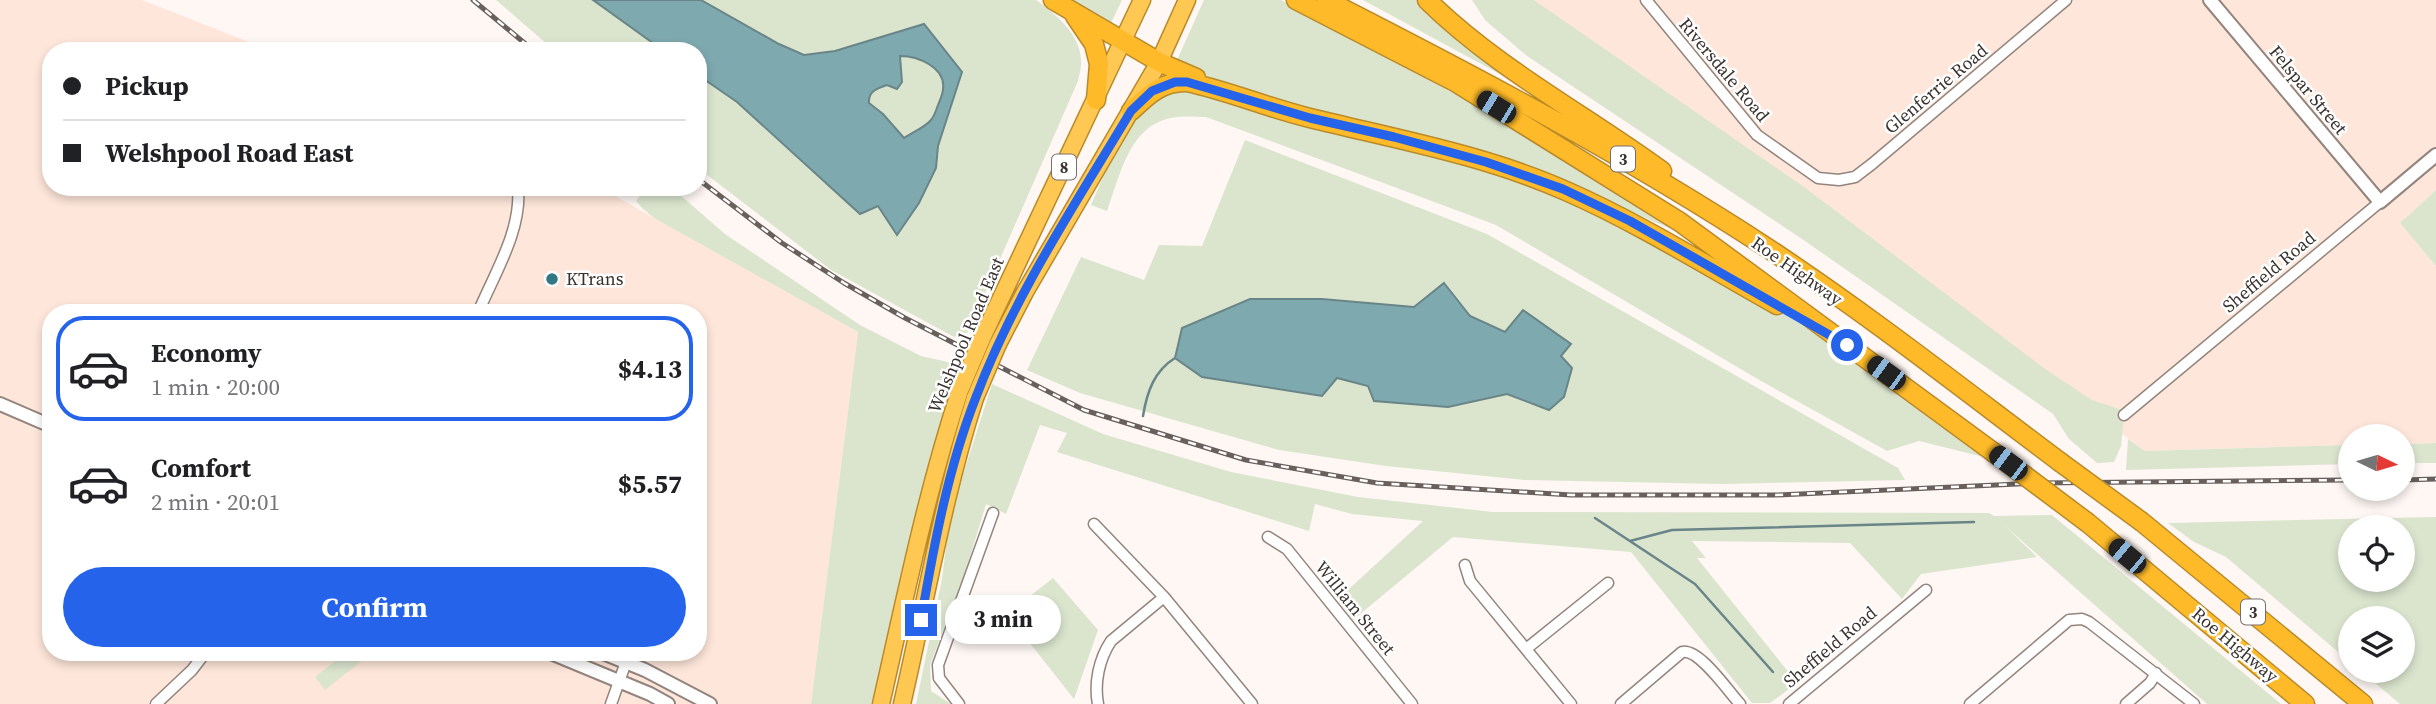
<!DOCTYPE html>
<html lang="en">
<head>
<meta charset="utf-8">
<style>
	body { margin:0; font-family:"Source Serif 4",serif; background:#f6f6f6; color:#202124; height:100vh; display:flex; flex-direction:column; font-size:26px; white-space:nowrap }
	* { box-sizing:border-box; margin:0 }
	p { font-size:23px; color:#757577 }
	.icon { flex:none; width:38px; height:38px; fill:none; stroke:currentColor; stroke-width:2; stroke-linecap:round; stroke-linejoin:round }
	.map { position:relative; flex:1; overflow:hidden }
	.side { position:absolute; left:42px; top:304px; width:665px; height:357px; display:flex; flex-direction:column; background:#fff; border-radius:28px; box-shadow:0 4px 10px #0003 }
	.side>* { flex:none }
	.banner { position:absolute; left:42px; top:42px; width:665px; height:154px; border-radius:28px; box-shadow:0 4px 10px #0003; display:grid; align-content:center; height:154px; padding:0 21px; background:#fff }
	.needle { width:46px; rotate:95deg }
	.fabs { position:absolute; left:2338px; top:424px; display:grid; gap:14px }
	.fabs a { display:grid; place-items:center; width:77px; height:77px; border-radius:50%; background:#fff; box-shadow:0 4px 10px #0003; font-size:35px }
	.end { position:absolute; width:32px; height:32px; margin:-16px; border:9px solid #2563eb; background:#fff; box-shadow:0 0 0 4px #fff }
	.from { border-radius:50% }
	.bubble { position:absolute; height:49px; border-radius:24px; background:#fff; box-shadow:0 4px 10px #0003; font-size:23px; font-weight:700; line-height:49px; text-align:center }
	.car { position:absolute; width:21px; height:42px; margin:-21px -10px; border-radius:9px; box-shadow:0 0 5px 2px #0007; background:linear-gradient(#222 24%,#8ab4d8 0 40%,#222 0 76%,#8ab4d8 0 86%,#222 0) }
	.banner b { display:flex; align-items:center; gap:24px; height:66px; font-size:26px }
	.banner b+b { border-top:2px solid #e0e0e0 }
	.banner i { width:18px; height:18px; background:#202124 }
	ul { padding:12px 0 0; list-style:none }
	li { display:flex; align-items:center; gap:21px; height:105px; margin:0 14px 10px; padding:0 7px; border:4px solid transparent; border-radius:28px }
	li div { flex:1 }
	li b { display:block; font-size:26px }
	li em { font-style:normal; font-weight:700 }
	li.current { border-color:#2563eb }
	li>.icon { width:63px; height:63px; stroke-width:1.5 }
	.button { display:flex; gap:14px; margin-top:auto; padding:14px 21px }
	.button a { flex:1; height:80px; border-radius:42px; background:#2563eb; color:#fff; font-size:28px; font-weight:700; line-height:80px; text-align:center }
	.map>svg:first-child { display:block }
	.built { fill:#fee6da; fill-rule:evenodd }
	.green { fill:#dbe5ce; fill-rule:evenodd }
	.water { fill:#7ea9af; stroke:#698588; stroke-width:2; fill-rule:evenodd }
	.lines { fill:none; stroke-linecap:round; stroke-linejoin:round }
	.stream { stroke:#698588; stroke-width:2.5 }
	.minor-casing { stroke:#93847d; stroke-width:13 }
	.tertiary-casing { stroke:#93847d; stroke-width:16 }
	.trunk-casing { stroke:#b98a2a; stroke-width:19 }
	.motorway-casing { stroke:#b98a2a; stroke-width:21 }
	.minor { stroke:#fff; stroke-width:10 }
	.tertiary { stroke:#fff; stroke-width:12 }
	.trunk { stroke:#fec853; stroke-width:16 }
	.motorway { stroke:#feba28; stroke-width:18 }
	.rail-casing { stroke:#67605d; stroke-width:5 }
	.rail { stroke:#fff; stroke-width:2.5; stroke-dasharray:8; stroke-linecap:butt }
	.trunk-bridge-casing { stroke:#b98a2a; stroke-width:19; stroke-linecap:butt }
	.motorway-bridge-casing { stroke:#b98a2a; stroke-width:21; stroke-linecap:butt }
	.trunk-bridge { stroke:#fec853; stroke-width:16 }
	.motorway-bridge { stroke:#feba28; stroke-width:18 }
	.route { stroke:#2563eb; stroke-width:9 }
	.poi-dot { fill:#317884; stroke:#fff; stroke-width:2.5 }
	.labels { text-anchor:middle; stroke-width:5; stroke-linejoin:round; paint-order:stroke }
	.shield { fill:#fff; stroke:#746f6d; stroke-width:2 }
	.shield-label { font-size:16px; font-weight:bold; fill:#38312e }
	.street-label { font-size:18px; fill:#38312e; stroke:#fff }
	.poi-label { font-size:18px; fill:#38312e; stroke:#fff; text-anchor:start }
</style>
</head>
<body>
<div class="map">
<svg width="2436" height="704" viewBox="0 0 2436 704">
	<rect width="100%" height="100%" fill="#fef7f4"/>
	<path class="built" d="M0,0H142L272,51H51V187H599L858,332L811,704H0ZM51,313H698V653H51Z
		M1534,0H2436V190L2400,223L2436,266V443L2403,444V436H2350V445L2145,451Z"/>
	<path class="green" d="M496,0H1036C1055,14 1080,33 1081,60C1082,66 1079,75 1078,81L968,332L954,337L831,270L698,168V51H555Z
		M1061,0H1122L1110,25Z
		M1204,0H1281L1479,107L1671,229L1552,177L1491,155L1427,136L1266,98L1221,83L1177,60Z
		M1363,0H1417L1465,42L1555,104Z
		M1472,0H1534L1804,187L2048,371L2092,400L2128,412L2124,415L2121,446L2114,462L2097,463L2069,439L2053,414L1805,241L1527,56L1485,20Z
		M1165,85L1394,137L1630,221L1847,345L2008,463L1919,441L1887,451L1761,381L1496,225L1206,117C1197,117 1187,116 1178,117C1130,121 1121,173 1107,211L1091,205L1131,111Z
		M1245,140L1487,234L1898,468L1905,480L1722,484L1525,480L1386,466L1279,450L1080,393L1027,370L1081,257L1144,280L1159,245L1202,246Z
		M637,187H671L725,234L860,325L921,356L961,365L953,382L890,642L871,704H811L858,332L654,218L643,209L636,201L642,193Z
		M2436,190V266L2400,223Z
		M992,384L1103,434L1231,472L1358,497L1493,512L1989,513L1994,516L2052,515L2281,704H2207L2004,525L2037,557L1921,574L1902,599L1850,543L1692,541L1706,558H1697L1790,674L1793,682L1792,687L1770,703H1752L1631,552L1453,537L1353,620L1337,600L1423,521L1352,514L1315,504L1309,531L1057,452L1067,433L1040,425L1006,514L986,504L963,580L930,665L931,691L951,704H916L942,579L950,515Z
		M2128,439L2145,451L2350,445V464L2126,470Z
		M2436,443V463H2403V444Z
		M2436,517V704H2400L2360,670H2403V618H2350V662L2226,557L2194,542L2168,523ZM2350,527H2403V579H2350Z
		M1053,578L1098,630L1074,699L1007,614Z
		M345,653H365L368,656L325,690L315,677Z"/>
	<path class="water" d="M593,0H701L779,44L804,55L835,51L924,24L962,72L938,146L936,168L919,203L897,235L878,206L860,214L737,102L698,75V51H664ZM900,56C917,56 946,67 943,89C943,94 940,100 938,105C936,110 935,115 931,120C924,128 913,132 904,138L883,114L869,103C868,91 878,88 887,85L897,89L902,82Z
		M1444,283L1470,316L1505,332L1523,310L1571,344L1561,356L1572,368L1564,397L1549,410L1507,394L1448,407L1374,401L1368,386L1337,378L1322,396L1202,377L1175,358L1182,328L1250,299H1322L1414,307Z"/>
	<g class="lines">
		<path class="stream" d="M1143,416C1147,392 1154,371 1175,358
			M1595,518L1695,584L1773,672
			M1630,541L1672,530L1974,522"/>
		<defs>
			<path id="minor" d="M1646,0L1757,135L1818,178L1839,180L1855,177L1872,164L2066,0
				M478,313C494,274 522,231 518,187
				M2124,415L2380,202
				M1094,524L1164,597L1252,704
				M1268,537L1287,549L1412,704
				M1465,565L1470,581L1571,704
				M1526,649L1608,583
				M156,704L192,670L205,653
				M611,704L626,662
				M959,704L939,678L938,665L993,513
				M1098,704C1094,683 1099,659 1111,641L1164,597
				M1621,704L1682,652C1699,648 1728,691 1740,704
				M1789,704L1926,590
				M1970,704L2069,620L2082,619L2089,622L2194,704
				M2126,704L2150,683L2156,673"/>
			<path id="tertiary" d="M2210,0L2380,202L2436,155
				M0,404L51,426
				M551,653L650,694L668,704
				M603,653L645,670L710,704"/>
			<path id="trunk" d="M983,336L1142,0
				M998,344L1025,292L1159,62L1187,0
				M881,704C905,599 926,493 960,390
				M902,704C926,601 943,498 975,398"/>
			<path id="motorway" d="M1053,0L1159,62L1196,78
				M1296,0L1457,83L1680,222L2008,463
				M1326,0C1477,77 1627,156 1769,249C1869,315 1964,390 2060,462
				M1427,0C1496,68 1584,114 1662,171
				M1075,16L1094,44L1099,64L1096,100
				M1131,111C1148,95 1162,81 1187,82C1229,91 1268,108 1310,118C1395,139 1485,155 1566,191C1639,223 1707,266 1777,305
				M2142,522L2363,704
				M2088,523L2305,704"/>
		</defs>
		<use href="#minor" class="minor-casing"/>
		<use href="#tertiary" class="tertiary-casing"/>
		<use href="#trunk" class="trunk-casing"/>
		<use href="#motorway" class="motorway-casing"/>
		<use href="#minor" class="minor"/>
		<use href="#tertiary" class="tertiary"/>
		<use href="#trunk" class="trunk"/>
		<use href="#motorway" class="motorway"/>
		<defs>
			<path id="rail" d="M473,0L534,51
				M698,179L782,243L844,283L905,318L1084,410L1246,460L1377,483L1571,495H1776L2039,483L2350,480
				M2403,480L2436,479"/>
		</defs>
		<use href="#rail" class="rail-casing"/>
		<use href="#rail" class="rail"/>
		<defs>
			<path id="trunk-bridge" d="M960,390L983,336
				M975,398L998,344"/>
			<path id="motorway-bridge" d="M2060,462L2142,522
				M2008,463L2088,523"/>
		</defs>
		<use href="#trunk-bridge" class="trunk-bridge-casing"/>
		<use href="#motorway-bridge" class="motorway-bridge-casing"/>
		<use href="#trunk-bridge" class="trunk-bridge"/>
		<use href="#motorway-bridge" class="motorway-bridge"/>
	</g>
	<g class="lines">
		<path class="route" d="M921,620C934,545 948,468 976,397C1014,296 1076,203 1131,111L1152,91L1175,82H1187L1310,118L1394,137L1486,162L1563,189L1630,221L1847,345"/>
	</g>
	<circle class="poi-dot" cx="552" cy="279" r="7"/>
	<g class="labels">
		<g class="shield">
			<rect x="1611" y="146.5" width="24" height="25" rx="5"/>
			<rect x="1052" y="154.5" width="24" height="25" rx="5"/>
			<rect x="2241" y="599.5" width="24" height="25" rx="5"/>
		</g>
		<g class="shield-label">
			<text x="1623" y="165">3</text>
			<text x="1064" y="173">8</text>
			<text x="2253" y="618">3</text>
		</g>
		<g class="street-label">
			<text transform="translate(1724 70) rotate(50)" y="6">Riversdale Road</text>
			<text transform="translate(1936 89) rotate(-40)" y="6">Glenferrie Road</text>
			<text transform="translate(2308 90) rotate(50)" y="6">Felspar Street</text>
			<text transform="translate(1797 271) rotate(35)" y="6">Roe Highway</text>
			<text transform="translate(2269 272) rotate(-40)" y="6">Sheffield Road</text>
			<text transform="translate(966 335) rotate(-67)" y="6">Welshpool Road East</text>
			<text transform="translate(1355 608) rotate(51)" y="6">William Street</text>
			<text transform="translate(2235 645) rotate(40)" y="6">Roe Highway</text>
			<text transform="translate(1830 647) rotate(-40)" y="6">Sheffield Road</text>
		</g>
		<g class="poi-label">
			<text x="566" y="285">KTrans</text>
		</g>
	</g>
</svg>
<div class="fabs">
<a><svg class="needle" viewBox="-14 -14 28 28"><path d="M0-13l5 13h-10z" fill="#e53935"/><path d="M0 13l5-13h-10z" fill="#757577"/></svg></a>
<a><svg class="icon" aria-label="locate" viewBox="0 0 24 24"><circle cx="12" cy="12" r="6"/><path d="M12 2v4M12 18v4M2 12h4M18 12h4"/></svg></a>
<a><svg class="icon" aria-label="layers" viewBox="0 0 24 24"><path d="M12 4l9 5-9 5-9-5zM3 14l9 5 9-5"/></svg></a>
</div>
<i class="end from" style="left:1847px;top:345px"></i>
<i class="end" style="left:921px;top:620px"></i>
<div class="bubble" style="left:945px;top:595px;width:116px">3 min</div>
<i class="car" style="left:1496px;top:107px;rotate:301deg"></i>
<i class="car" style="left:1886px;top:373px;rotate:306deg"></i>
<i class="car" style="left:2008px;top:463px;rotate:307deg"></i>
<i class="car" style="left:2127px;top:556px;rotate:310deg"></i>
<div class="banner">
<b><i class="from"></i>Pickup</b>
<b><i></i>Welshpool Road East</b>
</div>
<section class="side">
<ul>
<li class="current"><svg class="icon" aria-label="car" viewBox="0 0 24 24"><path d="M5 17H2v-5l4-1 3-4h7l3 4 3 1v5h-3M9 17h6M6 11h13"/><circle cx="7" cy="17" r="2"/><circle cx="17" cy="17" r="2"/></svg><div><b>Economy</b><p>1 min · 20:00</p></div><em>$4.13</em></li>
<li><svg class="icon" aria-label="car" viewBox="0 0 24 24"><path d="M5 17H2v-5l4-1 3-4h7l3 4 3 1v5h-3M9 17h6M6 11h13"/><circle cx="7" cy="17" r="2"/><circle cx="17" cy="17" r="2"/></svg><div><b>Comfort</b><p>2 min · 20:01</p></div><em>$5.57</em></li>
</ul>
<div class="button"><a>Confirm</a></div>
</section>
</div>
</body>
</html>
